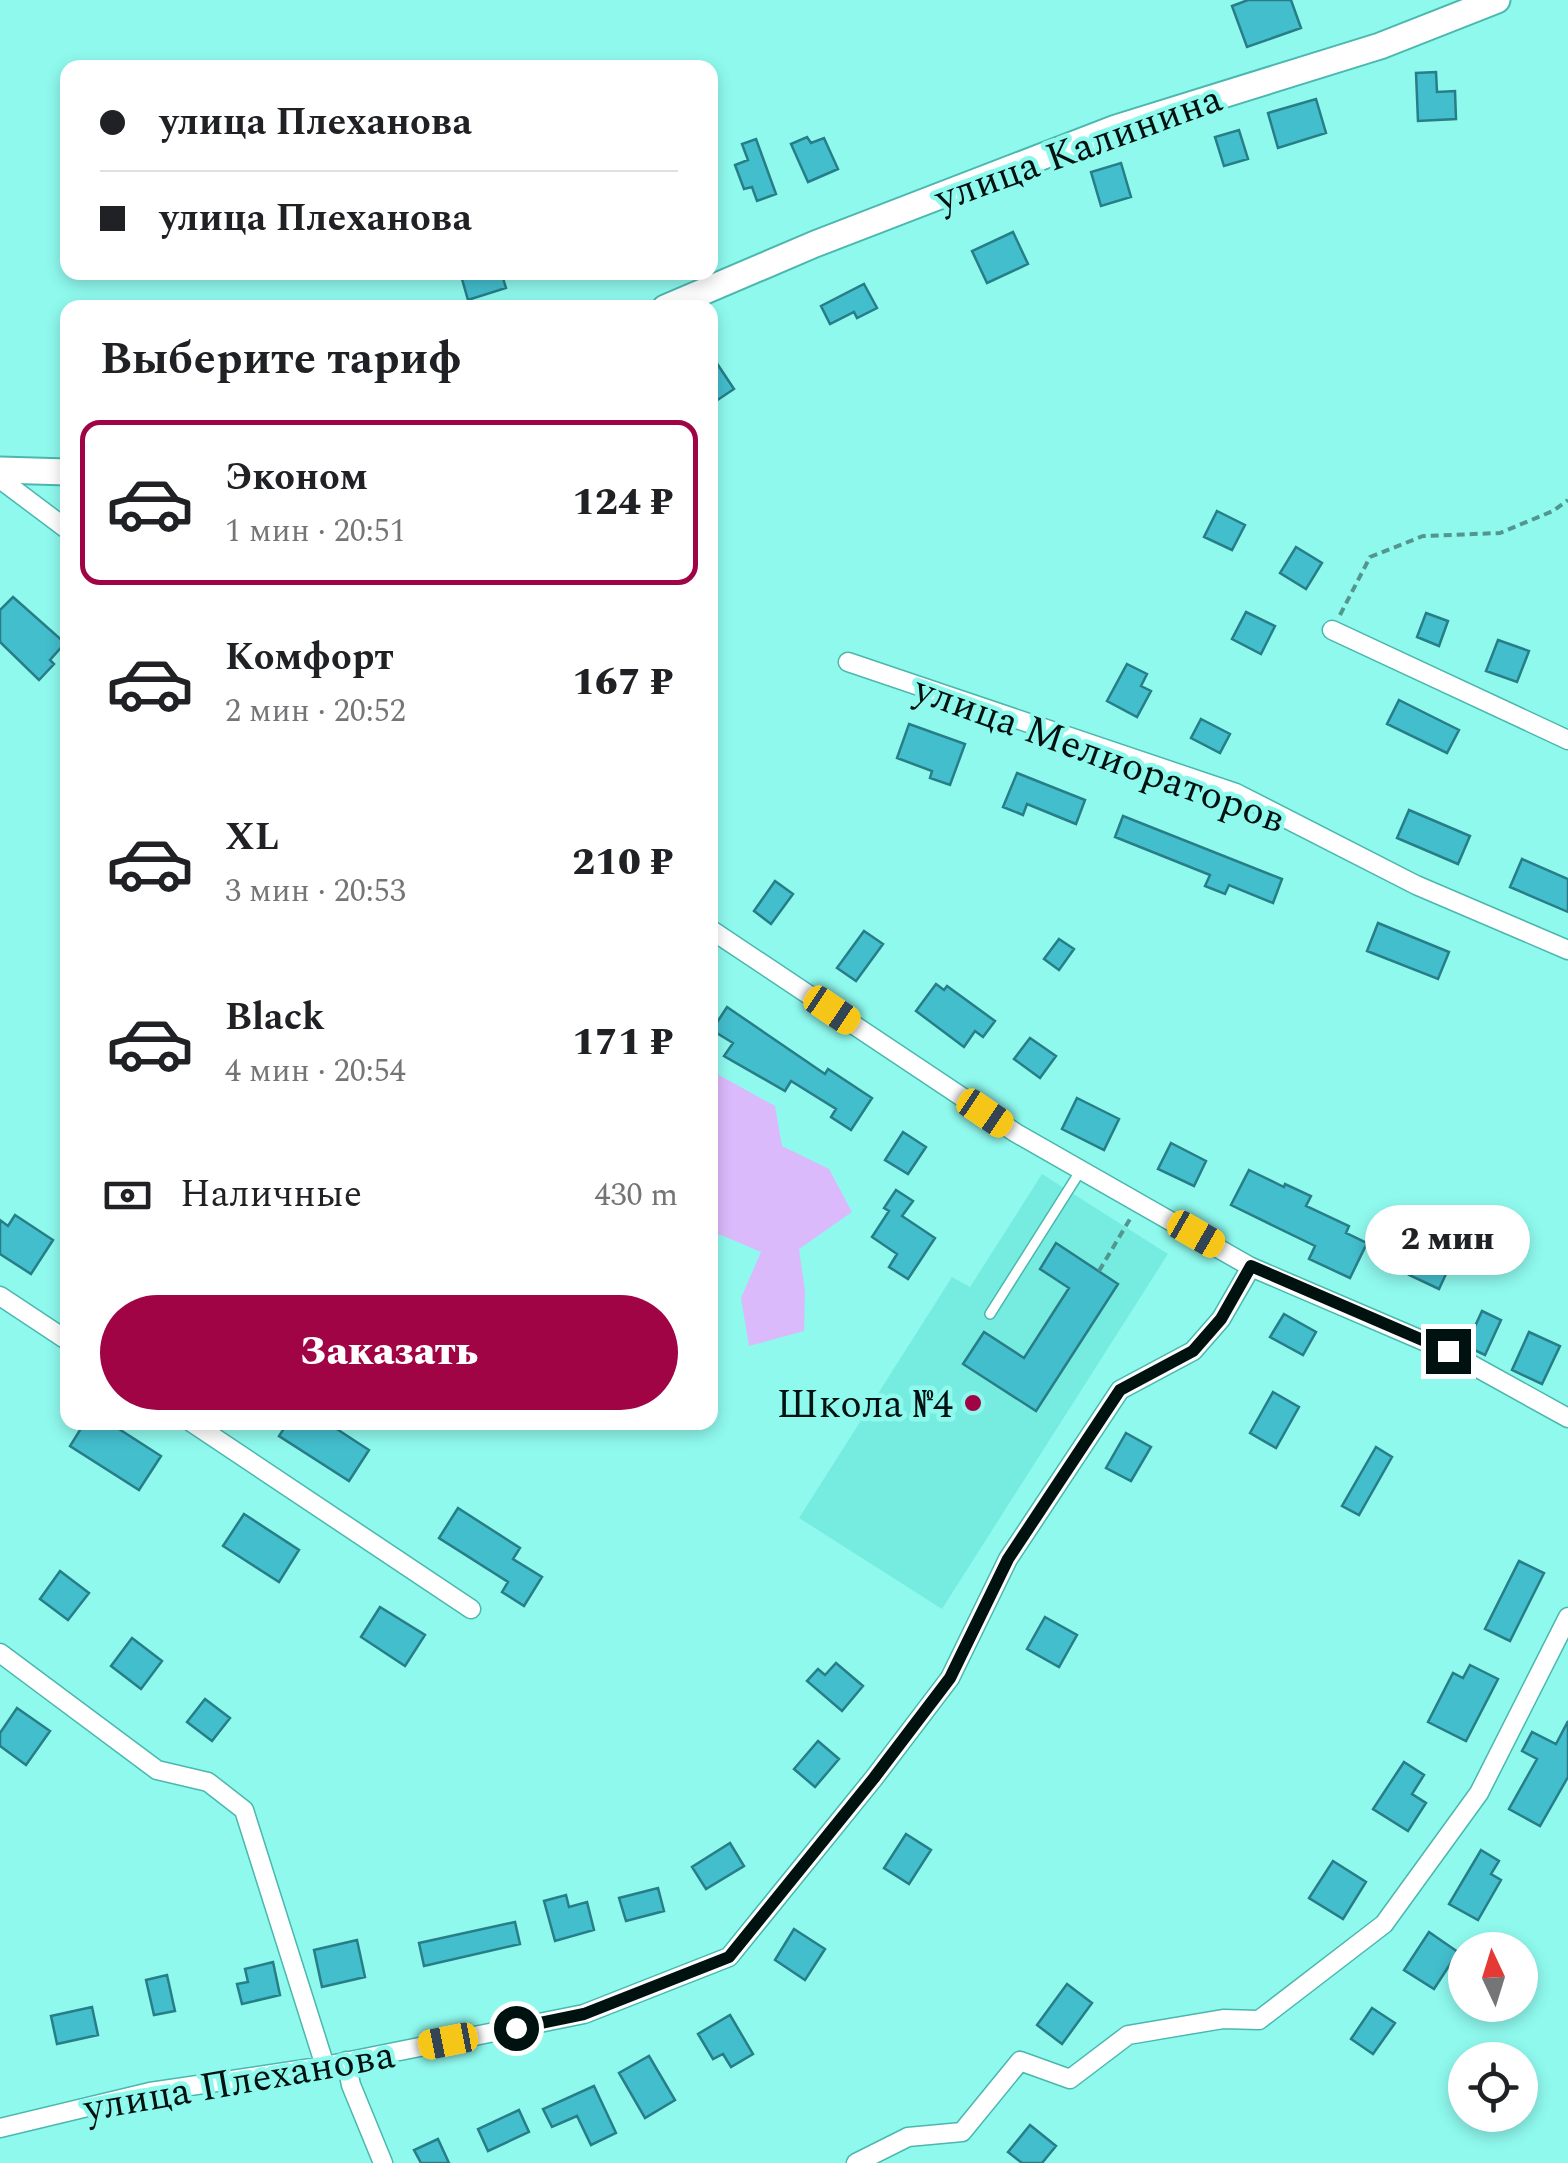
<!DOCTYPE html>
<html lang="ru">
<head>
<meta charset="utf-8">
<style>
	body { margin:0; font-family:Spectral,serif; background:#f2f2f2; color:#202124; height:100vh; display:flex; flex-direction:column; font-size:38px; white-space:nowrap }
	* { box-sizing:border-box; margin:0 }
	p { font-size:32px; color:#757577 }
	.icon { flex:none; width:55px; height:55px; fill:none; stroke:currentColor; stroke-width:2; stroke-linecap:round; stroke-linejoin:round }
	.map { position:relative; flex:1; overflow:hidden }
	.sheet { position:absolute; left:60px; top:300px; width:658px; height:1130px; display:flex; flex-direction:column; background:#fff; border-radius:20px; box-shadow:0 5px 15px #0003 }
	.sheet>* { flex:none }
	.guide { position:absolute; left:60px; top:60px; width:658px; height:220px; border-radius:20px; box-shadow:0 5px 15px #0003; display:grid; align-content:center; height:220px; padding:0 40px; background:#fff }
	.needle { width:65px; rotate:356deg }
	.fabs { position:absolute; left:1448px; top:1932px; display:grid; gap:20px }
	.fabs a { display:grid; place-items:center; width:90px; height:90px; border-radius:50%; background:#fff; box-shadow:0 5px 15px #0003; font-size:50px }
	.end { position:absolute; width:45px; height:45px; margin:-22px; border:12px solid #001210; background:#fff; box-shadow:0 0 0 5px #fff }
	.from { border-radius:50% }
	.bubble { position:absolute; height:70px; border-radius:35px; background:#fff; box-shadow:0 5px 15px #0003; font-size:32px; font-weight:800; line-height:70px; text-align:center }
	.car { position:absolute; width:30px; height:60px; margin:-30px -15px; border-radius:12px; box-shadow:0 0 8px 2px #0007; background:linear-gradient(#f5c518 24%,#345 0 40%,#f5c518 0 76%,#345 0 86%,#f5c518 0) }
	.guide b { display:flex; align-items:center; gap:35px; height:95px; font-size:38px }
	.guide b+b { border-top:2px solid #e0e0e0 }
	.guide i { width:25px; height:25px; background:#202124 }
	ul { padding:0; list-style:none }
	li { display:flex; align-items:center; gap:30px; height:165px; margin:0 20px 15px; padding:0 20px; border:5px solid transparent; border-radius:20px }
	li div { flex:1 }
	li b { display:block; font-size:38px }
	li em { font-style:normal; font-weight:800 }
	li.current { border-color:#a00445 }
	li>.icon { width:90px; height:90px; stroke-width:1.5 }
	h2 { padding:0 40px; font-size:45px; line-height:120px }
	.pay { display:flex; align-items:center; gap:25px; height:110px; padding:0 40px; font-size:38px }
	.pay p { margin-inline-start:auto }
	.cta { display:flex; gap:20px; margin-top:auto; padding:20px 40px }
	.cta a { flex:1; height:115px; border-radius:60px; background:#a00445; color:#fff; font-size:40px; font-weight:800; line-height:115px; text-align:center }
	.map>svg:first-child { display:block }
	.built { fill:#76ece0 }
	.green { fill:#dbbafc }
	.building { fill:#43becd; stroke:#287d87; stroke-width:2.5 }
	.lines { fill:none; stroke-linecap:round; stroke-linejoin:round }
	.service-casing { stroke:#4bb7ae; stroke-width:12 }
	.minor-casing { stroke:#4bb7ae; stroke-width:21 }
	.secondary-casing { stroke:#4bb7ae; stroke-width:29 }
	.path { stroke:#52968f; stroke-width:4; stroke-dasharray:8 5; stroke-linecap:butt }
	.service { stroke:#fff; stroke-width:9 }
	.minor { stroke:#fff; stroke-width:18 }
	.secondary { stroke:#fff; stroke-width:25 }
	.route { stroke:#001210; stroke-width:12 }
	.poi-dot { fill:#a00445; stroke:#8ff9ee; stroke-width:4 }
	.labels { text-anchor:middle; stroke-width:9; stroke-linejoin:round; paint-order:stroke }
	.street-label { font-size:40px; fill:#001210; stroke:#8ff9ee }
	.poi-label { font-size:40px; fill:#001210; stroke:#8ff9ee; text-anchor:end }
</style>
</head>
<body>
<div class="map">
<svg width="1568" height="2163" viewBox="0 0 1568 2163">
	<rect width="100%" height="100%" fill="#8ff9ee"/>
	<path class="built" d="M1042,1174L1168,1254L942,1609L799,1518L952,1277L970,1287Z"/>
	<path class="green" d="M717,1074L775,1106L782,1146L829,1169L852,1212L799,1249L805,1291L804,1331L749,1346L741,1298L761,1252L721,1235H710V1075Z"/>
	<path class="building" d="M1248,0H1291L1301,28L1247,47L1232,6Z
		M1436,72L1437,92L1455,91L1456,119L1418,121L1416,73Z
		M1316,99L1326,133L1278,148L1268,113Z
		M1239,130L1248,159L1224,166L1215,137Z
		M807,137L811,143L824,138L838,169L808,182L791,144Z
		M756,139L776,194L757,201L752,187L744,189L735,165L748,160L742,144Z
		M1121,163L1131,197L1101,206L1091,172Z
		M1013,232L1028,264L987,283L972,251Z
		M460,272H501L506,288L468,300Z
		M864,284L877,308L857,318L854,312L830,324L821,306Z
		M710,353L734,389L710,405Z
		M1217,511L1245,525L1232,550L1204,537Z
		M1296,547L1322,563L1306,589L1280,573Z
		M13,597L65,643L50,660L54,664L39,680L0,642V610Z
		M1246,612L1275,626L1261,654L1232,639Z
		M1426,613L1448,621L1439,646L1417,637Z
		M1498,640L1529,651L1517,682L1486,671Z
		M1127,664L1147,674L1141,686L1151,691L1137,717L1107,701Z
		M1399,700L1459,730L1447,753L1387,724Z
		M1201,719L1230,734L1220,753L1191,738Z
		M909,724L965,744L950,785L930,778L932,771L897,758Z
		M1017,773L1085,800L1076,824L1027,804L1023,815L1003,807Z
		M1409,810L1470,836L1458,864L1397,838Z
		M1123,816L1282,879L1273,903L1229,885L1225,894L1205,886L1210,875L1115,837Z
		M1522,859L1568,879V912L1510,887Z
		M775,881L793,894L771,924L754,911Z
		M1378,923L1449,952L1438,979L1367,951Z
		M864,931L883,944L856,981L837,968Z
		M1059,939L1074,949L1059,970L1044,959Z
		M936,984L944,990L947,986L995,1021L983,1037L975,1031L964,1047L916,1011Z
		M727,1007L825,1074L828,1069L872,1098L851,1130L831,1117L836,1109L791,1081L785,1091L724,1056L733,1043L712,1030Z
		M1030,1038L1056,1056L1040,1078L1014,1059Z
		M1077,1098L1119,1119L1104,1150L1062,1129Z
		M903,1132L926,1147L908,1174L885,1160Z
		M1171,1143L1206,1161L1194,1186L1158,1169Z
		M1249,1170L1284,1187L1285,1184L1311,1196L1306,1206L1349,1226L1346,1233L1367,1243L1350,1278L1309,1259L1315,1246L1231,1205Z
		M896,1190L913,1201L902,1216L935,1238L908,1279L889,1267L897,1254L872,1237L889,1211L884,1208Z
		M15,1215L53,1240L31,1274L0,1254V1220L8,1226Z
		M1427,1235L1458,1248L1439,1289L1409,1275Z
		M1056,1243L1118,1284L1036,1411L963,1364L984,1332L1024,1358L1069,1288L1040,1269Z
		M1482,1311L1501,1320L1485,1355L1466,1346Z
		M1284,1314L1316,1332L1303,1355L1270,1337Z
		M1529,1332L1560,1346L1542,1384L1512,1370Z
		M1273,1392L1299,1407L1276,1448L1250,1433Z
		M85,1422H108L161,1456L139,1490L70,1446Z
		M288,1422H326L369,1450L349,1481L279,1436Z
		M1126,1433L1151,1447L1131,1481L1106,1468Z
		M1376,1447L1392,1457L1359,1515L1342,1506Z
		M458,1508L520,1548L513,1559L542,1577L524,1606L502,1592L508,1582L439,1538Z
		M244,1514L299,1550L279,1582L223,1546Z
		M1519,1561L1544,1573L1510,1641L1485,1629Z
		M60,1571L89,1593L68,1620L40,1599Z
		M380,1607L425,1635L405,1666L361,1637Z
		M1045,1617L1077,1635L1059,1667L1027,1649Z
		M132,1638L162,1661L141,1689L111,1666Z
		M836,1663L863,1686L842,1711L807,1681L818,1669L825,1675Z
		M1470,1665L1498,1679L1466,1741L1428,1722L1453,1673L1463,1678Z
		M205,1699L230,1718L212,1741L187,1722Z
		M17,1708L50,1731L26,1765L0,1746V1733Z
		M1568,1721V1777L1540,1826L1509,1809L1537,1759L1522,1751L1532,1732L1556,1744Z
		M818,1741L839,1759L815,1787L794,1769Z
		M1404,1762L1424,1775L1412,1794L1426,1803L1408,1831L1373,1809Z
		M906,1834L931,1850L909,1884L884,1868Z
		M730,1843L744,1866L706,1889L692,1867Z
		M1481,1850L1499,1861L1491,1874L1501,1880L1478,1920L1449,1904Z
		M1333,1861L1366,1882L1343,1919L1309,1898Z
		M658,1888L664,1911L626,1921L619,1898Z
		M566,1895L569,1907L587,1902L594,1930L555,1941L544,1901Z
		M515,1922L520,1944L424,1966L419,1943Z
		M794,1929L825,1949L805,1980L775,1960Z
		M1429,1932L1458,1952L1434,1989L1404,1970Z
		M357,1940L365,1977L322,1987L314,1950Z
		M273,1962L280,1995L242,2004L237,1984L248,1982L245,1969Z
		M167,1975L175,2011L154,2015L146,1980Z
		M1067,1984L1092,2003L1062,2044L1037,2025Z
		M92,2007L98,2035L57,2044L51,2016Z
		M1372,2008L1395,2023L1373,2054L1351,2039Z
		M730,2015L753,2054L731,2067L723,2054L713,2059L698,2034Z
		M649,2056L675,2100L645,2118L619,2073Z
		M594,2086L616,2133L591,2145L577,2116L552,2127L543,2109Z
		M519,2110L529,2132L488,2151L478,2129Z
		M1030,2125L1056,2146L1042,2163H1022L1008,2152Z
		M438,2139L449,2163H421L414,2150Z"/>
	<g class="lines">
		<defs>
			<path id="service" d="M990,1314L1081,1170"/>
			<path id="minor" d="M0,479L68,530
				M1332,630L1568,740
				M848,662L1236,793L1416,885L1568,950
				M710,929L1016,1133L1251,1267L1447,1351L1568,1418
				M0,1296L68,1341
				M191,1422L471,1609
				M0,1653L157,1770L208,1782L244,1810L325,2066
				M346,2061L351,2085L383,2163
				M0,2128L150,2092L325,2066L584,2014L729,1957L874,1778L950,1678L1008,1559L1120,1390L1193,1351L1221,1319L1251,1267
				M856,2163L908,2137L962,2132L1020,2061L1070,2079L1128,2035L1223,2019L1259,2020L1384,1924L1479,1793L1568,1617"/>
			<path id="secondary" d="M665,308L815,244L1116,128L1380,46L1497,0
				M0,470L68,472"/>
		</defs>
		<use href="#service" class="service-casing"/>
		<use href="#minor" class="minor-casing"/>
		<use href="#secondary" class="secondary-casing"/>
		<path class="path" d="M1340,615L1370,557L1423,536L1500,533L1553,511L1568,500
			M1099,1271L1130,1219"/>
		<use href="#service" class="service"/>
		<use href="#minor" class="minor"/>
		<use href="#secondary" class="secondary"/>
	</g>
	<g class="lines">
		<path class="route" d="M516,2028L584,2014L729,1957L874,1778L950,1678L1008,1559L1120,1390L1193,1351L1221,1319L1251,1266L1448,1351"/>
	</g>
	<circle class="poi-dot" cx="973" cy="1403" r="10"/>
	<g class="labels">
		<g class="street-label">
			<text transform="translate(1078 147) rotate(-20)" y="14">улица Калинина</text>
			<text transform="translate(1100 753) rotate(20)" y="14">улица Мелиораторов</text>
			<text transform="translate(239 2080) rotate(-10)" y="14">улица Плеханова</text>
		</g>
		<g class="poi-label">
			<text x="953" y="1417">Школа №4</text>
		</g>
	</g>
</svg>
<div class="fabs">
<a><svg class="needle" viewBox="-14 -14 28 28"><path d="M0-13l5 13h-10z" fill="#e53935"/><path d="M0 13l5-13h-10z" fill="#757577"/></svg></a>
<a><svg class="icon" aria-label="locate" viewBox="0 0 24 24"><circle cx="12" cy="12" r="6"/><path d="M12 2v4M12 18v4M2 12h4M18 12h4"/></svg></a>
</div>
<i class="end from" style="left:516px;top:2028px"></i>
<i class="end" style="left:1448px;top:1351px"></i>
<div class="bubble" style="left:1365px;top:1205px;width:165px">2 мин</div>
<i class="car" style="left:832px;top:1010px;rotate:124deg"></i>
<i class="car" style="left:985px;top:1113px;rotate:124deg"></i>
<i class="car" style="left:1196px;top:1234px;rotate:120deg"></i>
<i class="car" style="left:448px;top:2041px;rotate:259deg"></i>
<div class="guide">
<b><i class="from"></i>улица Плеханова</b>
<b><i></i>улица Плеханова</b>
</div>
<section class="sheet">
<h2>Выберите тариф</h2>
<ul>
<li class="current"><svg class="icon" aria-label="car" viewBox="0 0 24 24"><path d="M5 17H2v-5l4-1 3-4h7l3 4 3 1v5h-3M9 17h6M6 11h13"/><circle cx="7" cy="17" r="2"/><circle cx="17" cy="17" r="2"/></svg><div><b>Эконом</b><p>1 мин · 20:51</p></div><em>124 ₽</em></li>
<li><svg class="icon" aria-label="car" viewBox="0 0 24 24"><path d="M5 17H2v-5l4-1 3-4h7l3 4 3 1v5h-3M9 17h6M6 11h13"/><circle cx="7" cy="17" r="2"/><circle cx="17" cy="17" r="2"/></svg><div><b>Комфорт</b><p>2 мин · 20:52</p></div><em>167 ₽</em></li>
<li><svg class="icon" aria-label="car" viewBox="0 0 24 24"><path d="M5 17H2v-5l4-1 3-4h7l3 4 3 1v5h-3M9 17h6M6 11h13"/><circle cx="7" cy="17" r="2"/><circle cx="17" cy="17" r="2"/></svg><div><b>XL</b><p>3 мин · 20:53</p></div><em>210 ₽</em></li>
<li><svg class="icon" aria-label="car" viewBox="0 0 24 24"><path d="M5 17H2v-5l4-1 3-4h7l3 4 3 1v5h-3M9 17h6M6 11h13"/><circle cx="7" cy="17" r="2"/><circle cx="17" cy="17" r="2"/></svg><div><b>Black</b><p>4 мин · 20:54</p></div><em>171 ₽</em></li>
</ul>
<div class="pay"><svg class="icon" aria-label="cash" viewBox="0 0 24 24"><path d="M3 7h18v10H3z"/><circle cx="12" cy="12" r="2"/></svg>Наличные<p>430 m</p></div>
<div class="cta"><a>Заказать</a></div>
</section>
</div>
</body>
</html>
